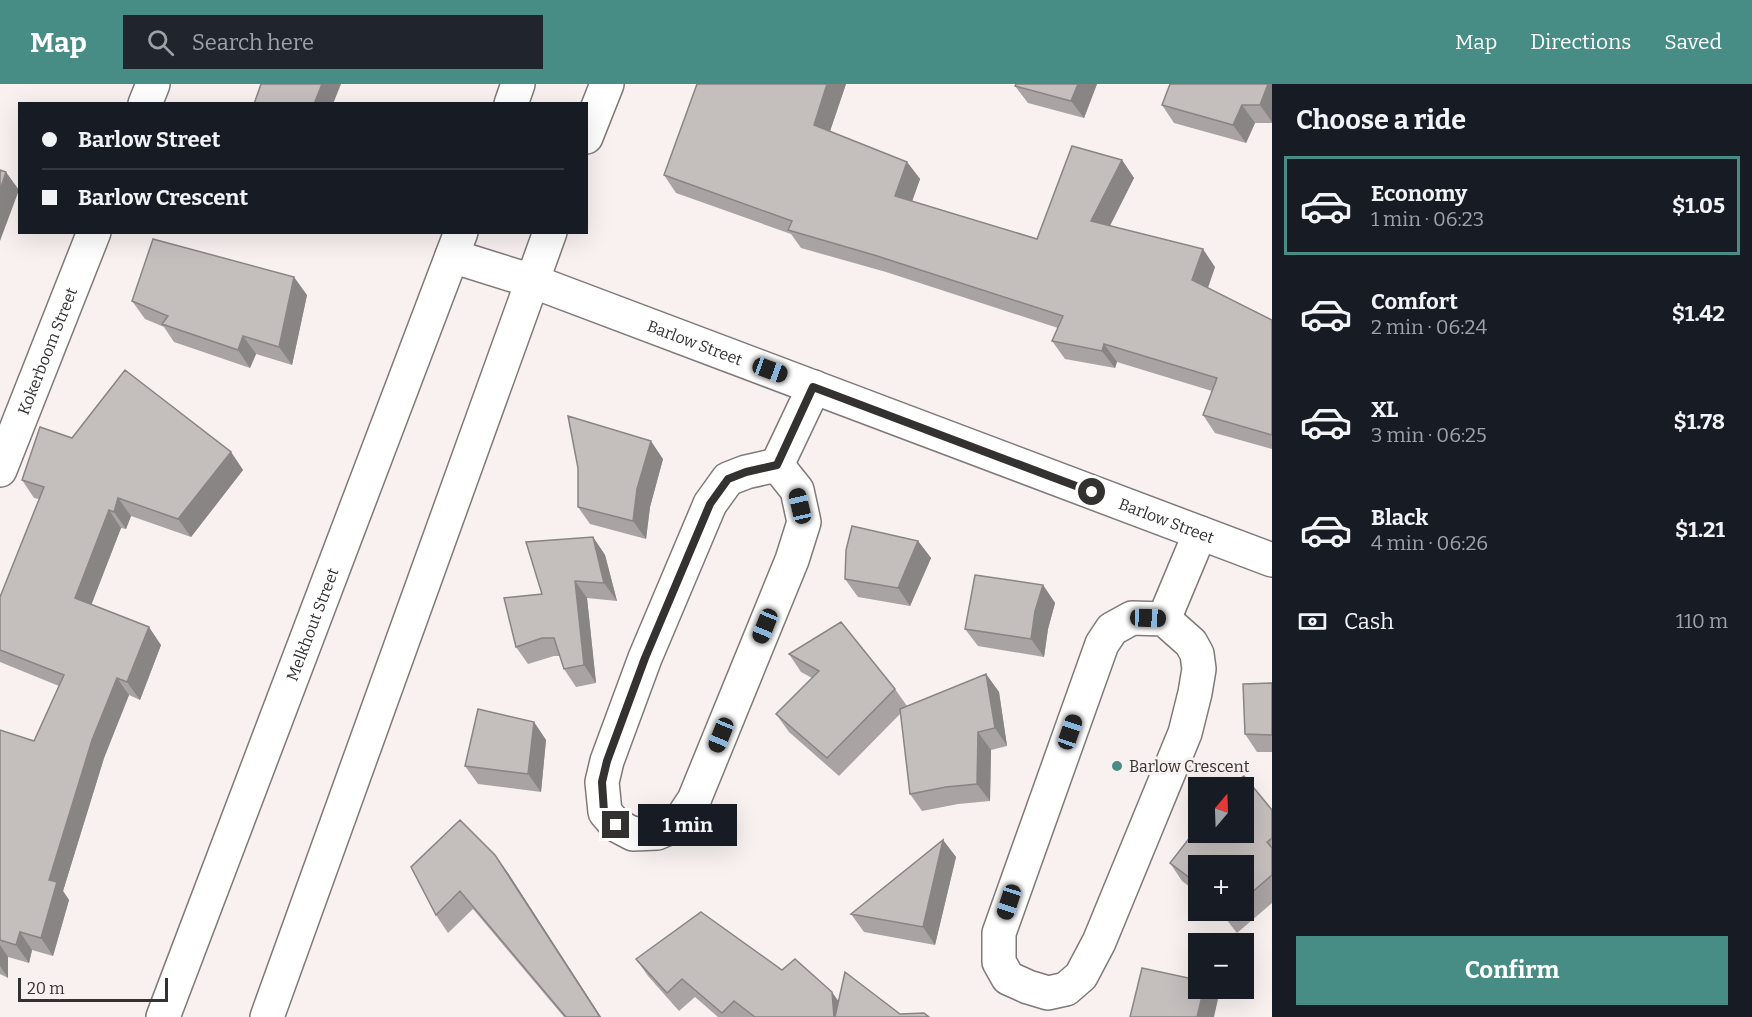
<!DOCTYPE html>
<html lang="en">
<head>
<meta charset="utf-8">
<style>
	body { margin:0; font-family:Bitter,serif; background:#20242c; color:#f1f3f6; height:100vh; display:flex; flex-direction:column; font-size:22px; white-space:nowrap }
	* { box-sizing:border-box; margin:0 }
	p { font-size:20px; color:#9ea1a6 }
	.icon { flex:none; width:33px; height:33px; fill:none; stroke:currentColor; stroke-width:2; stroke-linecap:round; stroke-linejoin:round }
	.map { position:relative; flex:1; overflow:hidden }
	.drawer { display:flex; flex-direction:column; background:#171b24; width:480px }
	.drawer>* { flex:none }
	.top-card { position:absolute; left:18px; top:18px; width:570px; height:132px; border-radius:0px; box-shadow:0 6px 24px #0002; display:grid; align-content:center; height:132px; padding:0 24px; background:#171b24 }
	.needle { width:39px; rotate:19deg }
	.controls { position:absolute; left:1188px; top:693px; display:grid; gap:12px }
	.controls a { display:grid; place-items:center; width:66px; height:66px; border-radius:0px; background:#171b24; box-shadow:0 6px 24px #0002; font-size:30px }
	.scale { position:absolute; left:18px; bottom:15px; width:150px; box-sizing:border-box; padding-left:6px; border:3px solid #343131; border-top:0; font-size:16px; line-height:21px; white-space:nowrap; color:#343131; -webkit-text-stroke:4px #f8f1f0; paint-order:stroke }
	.end { position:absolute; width:27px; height:27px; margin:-14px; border:8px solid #343131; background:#fff; box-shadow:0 0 0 3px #fff }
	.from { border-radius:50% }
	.bubble { position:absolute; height:42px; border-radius:0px; background:#171b24; box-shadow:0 6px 24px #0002; font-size:20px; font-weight:700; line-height:42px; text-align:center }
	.car { position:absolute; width:18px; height:36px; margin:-18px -9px; border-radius:8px; box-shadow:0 0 4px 2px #0007; background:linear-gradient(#222 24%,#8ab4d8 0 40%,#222 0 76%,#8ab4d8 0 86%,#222 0) }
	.top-card b { display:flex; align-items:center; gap:21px; height:57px; font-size:22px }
	.top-card b+b { border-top:2px solid #363941 }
	.top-card i { width:15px; height:15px; background:#f1f3f6 }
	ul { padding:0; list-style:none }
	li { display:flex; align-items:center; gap:18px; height:99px; margin:0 12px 9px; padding:0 12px; border:3px solid transparent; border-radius:0px }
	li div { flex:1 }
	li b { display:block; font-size:22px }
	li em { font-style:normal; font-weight:700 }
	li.current { border-color:#478d85 }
	li>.icon { width:54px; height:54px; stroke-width:1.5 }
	h2 { padding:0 24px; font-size:27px; line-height:72px }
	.pay { display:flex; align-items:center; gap:15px; height:66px; padding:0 24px; font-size:22px }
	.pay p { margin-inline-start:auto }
	.button { display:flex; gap:12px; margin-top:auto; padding:12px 24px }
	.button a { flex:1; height:69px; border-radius:0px; background:#478d85; color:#fff; font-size:24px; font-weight:700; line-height:69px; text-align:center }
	header { display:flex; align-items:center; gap:36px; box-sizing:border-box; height:84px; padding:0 30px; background:#478d85; color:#fff }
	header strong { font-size:28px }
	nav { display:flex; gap:33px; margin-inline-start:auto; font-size:21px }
	.search { width:420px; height:54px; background:#20242c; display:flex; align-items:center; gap:15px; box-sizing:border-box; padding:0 21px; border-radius:0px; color:#9ea1a6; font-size:22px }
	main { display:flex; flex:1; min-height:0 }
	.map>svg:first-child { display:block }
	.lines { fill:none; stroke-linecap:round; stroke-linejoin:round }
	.minor-casing { stroke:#7f7978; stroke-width:36 }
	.minor { stroke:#fff; stroke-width:33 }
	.wall { fill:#a9a3a3 }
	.shaded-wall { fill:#898584 }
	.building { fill:#c4bebd; stroke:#898584; stroke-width:1.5 }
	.route { stroke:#343131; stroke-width:8 }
	.poi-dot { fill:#478d85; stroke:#f8f1f0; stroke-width:2 }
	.labels { text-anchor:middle; stroke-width:6; stroke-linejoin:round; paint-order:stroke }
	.street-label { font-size:16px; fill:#343131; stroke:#f8f1f0 }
	.poi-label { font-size:16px; fill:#343131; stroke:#f8f1f0; text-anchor:start }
</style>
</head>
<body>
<header>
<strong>Map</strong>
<div class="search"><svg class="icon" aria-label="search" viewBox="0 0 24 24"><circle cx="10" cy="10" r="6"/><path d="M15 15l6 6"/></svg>Search here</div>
<nav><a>Map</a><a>Directions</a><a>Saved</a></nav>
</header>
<main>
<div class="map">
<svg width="1272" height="933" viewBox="0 0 1272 933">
	<rect width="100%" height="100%" fill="#f8f1f0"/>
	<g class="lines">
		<defs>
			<g id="minor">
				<path d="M145,20L153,0"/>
				<path d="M511,20L518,0"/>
				<path d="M586,53L607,0"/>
				<path id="s1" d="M452,172L532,197L1272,476"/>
				<path d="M777,381L797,406L804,438L792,476L694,716L678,740L657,749L633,750L616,741L605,728L602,698L607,677L645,574L710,420L728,395L746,388Z"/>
				<path d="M777,381L814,303"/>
				<path id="s2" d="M0,386L94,148"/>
				<path d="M1132,534L1164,535L1191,559L1197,570L1199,585L1195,609L1185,649L1099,858L1081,892L1066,905L1048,909L1028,903L1008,894L999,878V849L1102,560L1112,545Z"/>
				<path d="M1164,535L1200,449"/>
				<path id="s3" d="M163,933L461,148"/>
				<path d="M267,933L550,148"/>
			</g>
		</defs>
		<use href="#minor" class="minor-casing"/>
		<use href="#minor" class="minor"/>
	</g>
	<path class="wall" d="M846,0L830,47L907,78L920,95L912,117L1037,155L1122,76L1134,94L1110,142L1215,183L1208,204L1272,236V365L1215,349L1203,331L1212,307L1117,278L1115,284L1065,275L1052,257L1058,244L886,188L801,164L791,150L676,109L664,91Z
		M1016,0H1097L1084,34L1028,19L1015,2Z
		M1272,0V39H1255L1246,59L1174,39L1162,21Z
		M307,211L292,281L256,270L250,284L174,258L164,243L145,235L132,217Z
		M72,354L231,368L243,386L191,453L131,432L126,445L121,444L91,521L161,561L140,616L129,611L104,674L63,807L69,816L53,872L32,866L29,879L8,873V894L0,890V646L34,657L59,602L0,578V513L39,415L34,414L22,396Z
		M663,375L650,423L646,455L590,440L578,423V384Z
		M593,453L605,471L617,517L587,514L596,599L576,603L564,585L560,572H554L528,580L516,563L542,510Z
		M918,457L931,474L910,522L858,513L845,495Z
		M1043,501L1055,519L1048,545L1044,573L978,562L965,545Z
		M789,570L895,605L907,622L986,590L999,608L1007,662L991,666L990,717L958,720L922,727L910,710L901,629L839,692L789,648L776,630L812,594L801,588Z
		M1272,599V668H1257L1245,650Z
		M534,638L546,656L541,708L478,700L465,682Z
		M1272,726V819L1237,849L1219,826H1244V782H1198V809L1182,797L1170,779Z
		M943,756L956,773L935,861L864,848L851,830Z
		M495,771L508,789L601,933H564L473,825L448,849L436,831Z
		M636,875L782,886L839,917L900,930L929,933H718L695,913L679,927L648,892Z"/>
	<path class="shaded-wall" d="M322,0H341L333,20H314Z
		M827,0H846L826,59L814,41Z
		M1078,0H1097L1084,34L1071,17Z
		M1268,0H1272V38L1260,21Z
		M1242,21L1255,39L1246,59L1233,41Z
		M1122,76L1134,94L1103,155L1091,137Z
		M907,78L920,95L908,129L895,112Z
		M6,88L19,106L0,157V106Z
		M1203,165L1215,183L1204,214L1192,196Z
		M294,193L307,211L292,281L279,263Z
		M243,252L256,270L250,284L238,266Z
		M1104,260L1117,278L1115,284L1102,267Z
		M651,357L663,375L650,423L646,455L633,437L637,405Z
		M231,368L243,386L191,453L178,435Z
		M118,414L131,432L126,445L114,428Z
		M109,426L121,444L87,532L75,514Z
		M593,453L605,471L617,517L604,499Z
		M918,457L931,474L910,522L898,504Z
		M575,497L587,514L596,599L584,581Z
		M1043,501L1055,519L1048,545L1044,573L1031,555L1035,527Z
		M149,543L161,561L140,616L127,598Z
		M986,590L999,608L1007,662L995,644Z
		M117,594L129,611L104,674L63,807L69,816L53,872L41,854L49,796L92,656Z
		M534,638L546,656L541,708L528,690Z
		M978,648L991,666L990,717L977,700Z
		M943,756L956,773L935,861L923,843Z
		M495,771L508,789L601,933H600Z
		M20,848L32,866L29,879L16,861Z
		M0,861L8,873V894L0,882Z
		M1204,904H1211L1218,915L1214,933H1197Z
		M832,908L844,925L845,933H834Z"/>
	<path class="building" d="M261,0H322L314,20H254Z
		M697,0H827L814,41L907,78L895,112L1037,155L1072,62L1122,76L1091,137L1203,165L1192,196L1272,236V351L1203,331L1217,294L1104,260L1102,267L1052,257L1063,232L874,171L788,146L792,137L664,91Z
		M1016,0H1078L1071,17L1015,2Z
		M1170,0H1268L1260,21H1242L1233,41L1162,21Z
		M0,86L6,88L0,106Z
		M153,155L294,193L279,263L243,252L238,266L162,240L168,232L132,217Z
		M125,286L231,368L178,435L118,414L114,428L109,426L75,514L149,543L127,598L117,594L92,656L49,796L57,798L41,854L20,848L16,861L0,856V646L34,657L64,591L0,566V513L44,403L22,396L40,343L72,354Z
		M568,332L651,357L637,405L633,437L578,423V384Z
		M852,442L918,457L898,504L845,495L846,466Z
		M593,453L604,499L575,497L584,581L564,585L554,554H542L516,563L504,514L542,510L526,458Z
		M975,491L1043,501L1035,527L1031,555L965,545Z
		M841,538L895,605L827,674L776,630L819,587L789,570Z
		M986,590L995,644L978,648L977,700L946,703L910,710L900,625Z
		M1272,599V651L1245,650L1243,600Z
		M478,625L534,638L528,690L465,682Z
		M1244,692L1272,726V754L1267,758L1272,764V791L1244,815V782H1198V800L1170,779L1198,743V748H1244V704H1226Z
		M460,736L495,771L600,933H566L460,807L436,831L411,783Z
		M943,756L923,843L851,830Z
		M1221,826H1230L1225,831Z
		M701,828L782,886L795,875L832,908L834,933H755L734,917L722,929L682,895L667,909L636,875Z
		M1142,884L1198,896V904H1204L1197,933H1130Z
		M845,888L900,930L924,929L929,933H835Z"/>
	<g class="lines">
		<path class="route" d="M616,741L604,728L602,698L607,677L645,574L710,420L728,395L746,388L777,381L813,303L1092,408"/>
	</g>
	<circle class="poi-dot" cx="1117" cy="682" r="6"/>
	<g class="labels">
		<g class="street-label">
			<text dy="6" stroke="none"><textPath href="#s1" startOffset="258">Barlow Street</textPath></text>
			<text dy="6" stroke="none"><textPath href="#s2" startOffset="128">Kokerboom Street</textPath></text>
			<text dy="6" stroke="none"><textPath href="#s1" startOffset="762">Barlow Street</textPath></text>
			<text dy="6" stroke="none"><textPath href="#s3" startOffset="420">Melkhout Street</textPath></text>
		</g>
		<g class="poi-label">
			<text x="1129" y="688">Barlow Crescent</text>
		</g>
	</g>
</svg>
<div class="controls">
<a><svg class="needle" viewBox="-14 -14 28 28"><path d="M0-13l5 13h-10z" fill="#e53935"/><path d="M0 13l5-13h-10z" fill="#9ea1a6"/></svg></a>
<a>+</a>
<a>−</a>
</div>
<div class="scale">20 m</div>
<i class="end from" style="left:1092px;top:408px"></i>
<i class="end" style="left:616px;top:741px"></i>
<div class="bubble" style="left:638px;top:720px;width:99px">1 min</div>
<i class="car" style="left:770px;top:286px;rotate:110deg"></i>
<i class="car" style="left:800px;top:422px;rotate:347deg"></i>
<i class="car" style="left:1148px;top:534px;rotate:92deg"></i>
<i class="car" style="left:765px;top:542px;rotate:202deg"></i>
<i class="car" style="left:1070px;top:648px;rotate:19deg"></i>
<i class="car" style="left:721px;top:651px;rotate:202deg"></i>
<i class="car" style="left:1009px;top:818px;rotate:198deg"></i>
<div class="top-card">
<b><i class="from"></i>Barlow Street</b>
<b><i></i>Barlow Crescent</b>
</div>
</div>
<section class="drawer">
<h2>Choose a ride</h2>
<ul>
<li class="current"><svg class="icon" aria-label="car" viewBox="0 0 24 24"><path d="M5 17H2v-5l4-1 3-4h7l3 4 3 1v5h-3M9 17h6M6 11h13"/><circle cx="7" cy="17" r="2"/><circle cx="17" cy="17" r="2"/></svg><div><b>Economy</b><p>1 min · 06:23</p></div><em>$1.05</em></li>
<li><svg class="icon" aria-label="car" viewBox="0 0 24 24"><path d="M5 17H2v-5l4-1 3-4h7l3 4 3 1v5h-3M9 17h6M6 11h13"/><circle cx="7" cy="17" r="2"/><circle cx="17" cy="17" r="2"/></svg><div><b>Comfort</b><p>2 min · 06:24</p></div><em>$1.42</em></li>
<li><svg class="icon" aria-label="car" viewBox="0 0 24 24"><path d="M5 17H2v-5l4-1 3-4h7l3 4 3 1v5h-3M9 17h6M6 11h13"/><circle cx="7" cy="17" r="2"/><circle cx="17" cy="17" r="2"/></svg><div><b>XL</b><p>3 min · 06:25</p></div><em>$1.78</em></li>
<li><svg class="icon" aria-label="car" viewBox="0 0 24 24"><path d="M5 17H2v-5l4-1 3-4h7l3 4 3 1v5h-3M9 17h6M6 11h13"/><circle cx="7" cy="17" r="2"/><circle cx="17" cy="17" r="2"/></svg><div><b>Black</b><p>4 min · 06:26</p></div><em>$1.21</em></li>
</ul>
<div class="pay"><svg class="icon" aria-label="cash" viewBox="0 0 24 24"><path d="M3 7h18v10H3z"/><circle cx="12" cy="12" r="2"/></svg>Cash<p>110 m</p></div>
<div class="button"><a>Confirm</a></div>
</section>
</main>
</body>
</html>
